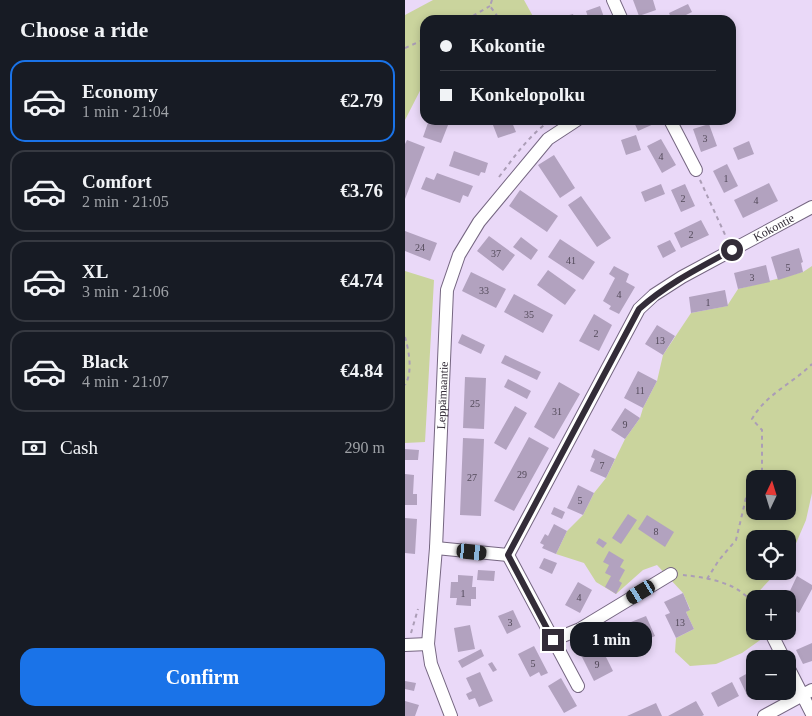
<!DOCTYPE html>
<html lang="en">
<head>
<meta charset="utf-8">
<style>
	body { margin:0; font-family:"Times New Roman",serif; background:#242831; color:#f1f3f6; height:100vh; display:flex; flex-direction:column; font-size:19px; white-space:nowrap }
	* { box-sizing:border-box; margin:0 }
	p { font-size:16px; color:#9ea1a6 }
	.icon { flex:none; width:28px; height:28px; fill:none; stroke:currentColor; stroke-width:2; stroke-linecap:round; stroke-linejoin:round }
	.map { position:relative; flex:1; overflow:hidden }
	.details { display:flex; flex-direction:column; background:#171b24; width:405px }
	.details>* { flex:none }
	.top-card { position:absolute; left:15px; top:15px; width:316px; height:110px; border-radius:15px; box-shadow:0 2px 8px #0003; display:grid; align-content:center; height:110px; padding:0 20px; background:#171b24 }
	.needle { width:32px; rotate:4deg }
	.fabs { position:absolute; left:341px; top:470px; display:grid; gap:10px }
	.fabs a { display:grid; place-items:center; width:50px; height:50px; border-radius:10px; background:#171b24; box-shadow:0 2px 8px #0003; font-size:25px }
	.end { position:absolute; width:22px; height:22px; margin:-11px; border:6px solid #332c38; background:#fff; box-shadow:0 0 0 2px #fff }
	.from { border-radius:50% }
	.bubble { position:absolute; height:35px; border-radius:15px; background:#171b24; box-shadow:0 2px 8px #0003; font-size:16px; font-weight:700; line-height:35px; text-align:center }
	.car { position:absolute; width:15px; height:30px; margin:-15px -8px; border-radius:6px; box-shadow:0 0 4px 1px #0007; background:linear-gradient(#222 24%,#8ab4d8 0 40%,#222 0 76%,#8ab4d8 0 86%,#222 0) }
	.top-card b { display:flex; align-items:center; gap:18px; height:48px; font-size:19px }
	.top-card b+b { border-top:1px solid #363941 }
	.top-card i { width:12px; height:12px; background:#f1f3f6 }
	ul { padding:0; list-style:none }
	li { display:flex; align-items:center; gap:15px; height:82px; margin:0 10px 8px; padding:0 10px; border:2px solid #363941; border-radius:15px }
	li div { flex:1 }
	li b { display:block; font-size:19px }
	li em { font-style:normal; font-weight:700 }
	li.current { border-color:#1a73e8 }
	li>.icon { width:45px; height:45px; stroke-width:1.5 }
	h2 { padding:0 20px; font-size:22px; line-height:60px }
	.pay { display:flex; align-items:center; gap:12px; height:55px; padding:0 20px; font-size:19px }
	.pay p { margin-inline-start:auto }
	.action { display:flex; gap:10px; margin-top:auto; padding:10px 20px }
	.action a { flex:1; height:58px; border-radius:15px; background:#1a73e8; color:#fff; font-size:20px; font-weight:700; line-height:58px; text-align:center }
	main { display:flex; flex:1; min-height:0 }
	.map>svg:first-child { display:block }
	.green { fill:#cad49d; fill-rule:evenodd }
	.building { fill:#b2a2bf }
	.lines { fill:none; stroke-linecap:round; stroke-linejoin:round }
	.street-casing { stroke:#756681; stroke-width:14 }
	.path { stroke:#ab9db6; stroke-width:2; stroke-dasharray:4 4; stroke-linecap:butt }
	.street { stroke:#fff; stroke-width:12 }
	.route { stroke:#332c38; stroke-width:6 }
	.labels { text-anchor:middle; stroke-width:4; stroke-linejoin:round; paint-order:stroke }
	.number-label { font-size:10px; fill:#534a5a }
	.street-label { font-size:12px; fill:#332c38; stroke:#f4e9fc }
</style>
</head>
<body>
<main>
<section class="details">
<h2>Choose a ride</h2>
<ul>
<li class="current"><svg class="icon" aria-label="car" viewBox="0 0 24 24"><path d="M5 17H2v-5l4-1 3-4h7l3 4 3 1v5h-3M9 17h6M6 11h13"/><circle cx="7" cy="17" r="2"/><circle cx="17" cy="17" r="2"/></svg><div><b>Economy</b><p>1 min · 21:04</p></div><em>€2.79</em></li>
<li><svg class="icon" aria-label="car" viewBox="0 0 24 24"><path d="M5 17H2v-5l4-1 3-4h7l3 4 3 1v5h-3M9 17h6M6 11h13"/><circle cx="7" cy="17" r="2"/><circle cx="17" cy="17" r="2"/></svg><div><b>Comfort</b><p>2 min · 21:05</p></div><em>€3.76</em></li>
<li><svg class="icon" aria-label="car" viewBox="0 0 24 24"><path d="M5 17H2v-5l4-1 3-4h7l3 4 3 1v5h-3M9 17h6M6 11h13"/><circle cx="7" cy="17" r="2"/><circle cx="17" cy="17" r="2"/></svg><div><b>XL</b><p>3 min · 21:06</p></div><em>€4.74</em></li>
<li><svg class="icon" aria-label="car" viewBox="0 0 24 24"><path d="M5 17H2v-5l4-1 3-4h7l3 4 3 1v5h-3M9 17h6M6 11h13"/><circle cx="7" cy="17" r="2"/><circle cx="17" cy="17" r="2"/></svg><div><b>Black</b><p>4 min · 21:07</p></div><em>€4.84</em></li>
</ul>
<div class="pay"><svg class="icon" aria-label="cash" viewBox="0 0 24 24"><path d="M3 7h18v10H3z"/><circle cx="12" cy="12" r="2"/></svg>Cash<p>290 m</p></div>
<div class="action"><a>Confirm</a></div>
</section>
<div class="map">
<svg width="407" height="716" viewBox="0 0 407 716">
	<rect width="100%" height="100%" fill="#ead9f8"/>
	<path class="green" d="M28,0H119L130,20H20V81L0,120V15Z
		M407,266V493L401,520L383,562L382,539H350V571H373L342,604L350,621V631H355L358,638L337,653L311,664L285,666L270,652L271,638L289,629L281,612L285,609L278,593L252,565L238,570L211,594L191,582L179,563L151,554L162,531L178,515L189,493L201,478L220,439L235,418L238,408L252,381L258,355L286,313L322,306L333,289L398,272ZM350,479H382V511H350Z
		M0,271L29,280L20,442L0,443Z"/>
	<path class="building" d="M228,0H248L251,10L234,16Z
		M283,4L287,12L271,20H267L264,13Z
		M195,6L200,20H184L181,11Z
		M168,14L170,20H154L153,18Z
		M24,120H45L36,143L18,137Z
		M86,120H106L111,132L93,138Z
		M228,120H250L251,123L233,131Z
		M304,124L312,146L296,152L288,129Z
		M231,135L236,150L221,155L216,140Z
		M256,139L271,165L257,173L242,146Z
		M2,140L20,147L0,199V144Z
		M344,141L349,154L333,160L328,148Z
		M49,151L83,163L80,173L76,172L74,176L44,166Z
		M149,155L170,188L155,198L133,165Z
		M322,164L333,186L319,193L308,171Z
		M32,173L68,186L63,197L58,195L55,203L16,189L21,177L29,180Z
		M364,183L373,201L338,218L329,200Z
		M256,184L260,194L240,202L236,192Z
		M280,184L290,206L276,212L266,190Z
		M115,190L153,216L142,232L104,206Z
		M176,196L206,238L192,247L163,205Z
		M296,220L304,235L276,248L269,233Z
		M0,231L32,243L25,261L0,251Z
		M84,236L110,255L98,271L72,251Z
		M116,237L133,250L126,260L108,247Z
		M155,239L190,262L178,280L143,257Z
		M265,240L271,251L258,258L252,246Z
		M394,248L398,262L396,263L398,272L373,280L366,257Z
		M361,265L365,282L333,289L329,273Z
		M209,266L224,274L221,282L230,287L214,314L204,309L206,306L198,301L210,278L204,274Z
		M143,270L171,290L160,305L132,285Z
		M66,272L101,289L91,308L57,291Z
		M320,290L323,306L286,313L284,297Z
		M109,294L148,315L138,333L99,312Z
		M189,314L207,325L194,351L174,341Z
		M252,325L270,336L258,355L240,344Z
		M57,334L80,345L76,354L53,343Z
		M100,355L136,372L132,380L96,363Z
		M233,371L252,381L238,408L219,398Z
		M60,377L81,378L79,429L58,428Z
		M103,379L126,391L122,399L99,387Z
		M154,382L175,394L149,439L129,427Z
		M110,406L122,413L101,450L89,443Z
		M220,408L235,418L220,439L206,430Z
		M124,437L144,448L109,511L89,501Z
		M58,438L79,439L76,516L55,515Z
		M0,449L14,450L13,460H0Z
		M189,449L210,459L201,478L185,471L190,459L186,457Z
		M0,474L9,475L8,494H12V505H0Z
		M173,485L189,493L178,515L162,508Z
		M149,507L160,512L157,519L146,514Z
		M223,514L232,520L216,544L207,538Z
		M242,515L269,532L260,547L233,529Z
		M0,518L12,519L10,554L0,553Z
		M149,524L162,531L151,554L137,548L139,545L135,543L140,534L143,536Z
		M194,538L202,543L198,548L191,543Z
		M204,551L219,560L215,567L220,570L214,581L217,583L211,594L200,587L206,576L200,573L204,565L198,562Z
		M139,558L152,563L147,574L134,568Z
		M73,570L90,571L89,581L72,580Z
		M53,575L68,576L67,587H71V599H66V606L51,605L52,598H45L46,582H53Z
		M392,576L407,585V589L394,613L382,606V599H377L379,594L384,593Z
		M173,582L187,590L175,613L160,605Z
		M278,593L285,610L281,612L289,629L271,638L260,615L265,613L259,602Z
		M108,610L116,627L102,634L93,616Z
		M241,616L250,636L228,646L225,641L218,644L211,628Z
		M65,625L70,649L53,652L49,628Z
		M200,633L204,643L196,646L191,637Z
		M407,643V661L398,664L391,650Z
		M129,646L143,673L136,676L134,672L125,677L113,654Z
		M196,647L208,671L189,681L177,657Z
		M76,649L79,656L57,668L53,661Z
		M87,662L92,670L88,672L83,664Z
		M350,669V691H354L343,697L334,678Z
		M75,672L88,701L74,707L70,698L64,700L61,694L67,691L61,678Z
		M156,678L172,706L159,713L143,686Z
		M0,681L11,683L9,691L0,689Z
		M327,682L334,696L313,707L306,693Z
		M0,701L14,705L10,716H0Z
		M291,701L299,715L297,716H263Z
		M251,703L257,716H222Z"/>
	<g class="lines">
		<defs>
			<g id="street">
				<path d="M208,0L217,20"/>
				<path d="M265,120L291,170"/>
				<path id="s1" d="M31,548L103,555L234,309L249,295L277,277L407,207"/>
				<path d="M103,555L173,686"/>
				<path d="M365,631L379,659"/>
				<path d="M148,640L175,629L266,574"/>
				<path d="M0,645L23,644"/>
				<path d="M382,665L407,714"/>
				<path id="s2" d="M46,716L26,664L23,644L31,548L42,290L54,255L74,222L143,139L172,120"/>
				<path d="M359,716L407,690"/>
			</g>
		</defs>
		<use href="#street" class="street-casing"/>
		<path class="path" d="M87,0L85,6L95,20
			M61,20L85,6
			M0,48L20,39
			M94,177C110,156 124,135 146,120
			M295,180L322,239
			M0,337C4,351 8,372 0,385
			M354,479L357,473V430L347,419C361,394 387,384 407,364
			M278,575C298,577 324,581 340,595C344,598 347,604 350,608
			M302,579L314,560L331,540L341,498L350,484
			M6,633L13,609"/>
		<use href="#street" class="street"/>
	</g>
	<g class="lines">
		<path class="route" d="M148,640L103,555L234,309C262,284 294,268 327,250"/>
	</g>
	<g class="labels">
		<g class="number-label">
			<text x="300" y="142">3</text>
			<text x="256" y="160">4</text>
			<text x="321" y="182">1</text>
			<text x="278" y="202">2</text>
			<text x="351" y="204">4</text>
			<text x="286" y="238">2</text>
			<text x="15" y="251">24</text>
			<text x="91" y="257">37</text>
			<text x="166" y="264">41</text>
			<text x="383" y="271">5</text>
			<text x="347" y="281">3</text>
			<text x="79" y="294">33</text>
			<text x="214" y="298">4</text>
			<text x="303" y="306">1</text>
			<text x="124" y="318">35</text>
			<text x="191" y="337">2</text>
			<text x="255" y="344">13</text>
			<text x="235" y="394">11</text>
			<text x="70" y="407">25</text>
			<text x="152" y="415">31</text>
			<text x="220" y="428">9</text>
			<text x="197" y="469">7</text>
			<text x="117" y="478">29</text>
			<text x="67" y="481">27</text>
			<text x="175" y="504">5</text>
			<text x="251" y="535">8</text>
			<text x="58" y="597">1</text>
			<text x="174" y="601">4</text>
			<text x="105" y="626">3</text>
			<text x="275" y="626">13</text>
			<text x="128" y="667">5</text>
			<text x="192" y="668">9</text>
		</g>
		<g class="street-label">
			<text dy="4" stroke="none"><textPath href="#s1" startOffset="509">Kokontie</textPath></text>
			<text dy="4" stroke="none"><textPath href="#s2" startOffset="325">Leppämaantie</textPath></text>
		</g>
	</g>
</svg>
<div class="fabs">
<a><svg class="needle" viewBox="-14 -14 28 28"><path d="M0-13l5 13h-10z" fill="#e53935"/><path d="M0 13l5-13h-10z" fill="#9ea1a6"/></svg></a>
<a><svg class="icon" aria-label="locate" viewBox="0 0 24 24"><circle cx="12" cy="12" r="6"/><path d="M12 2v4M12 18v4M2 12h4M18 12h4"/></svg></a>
<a>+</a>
<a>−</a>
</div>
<i class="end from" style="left:327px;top:250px"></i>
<i class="end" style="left:148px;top:640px"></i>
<div class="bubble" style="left:165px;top:622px;width:82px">1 min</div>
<i class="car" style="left:67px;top:552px;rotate:96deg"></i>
<i class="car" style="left:236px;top:592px;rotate:239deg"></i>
<div class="top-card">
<b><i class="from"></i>Kokontie</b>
<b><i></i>Konkelopolku</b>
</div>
</div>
</main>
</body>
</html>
